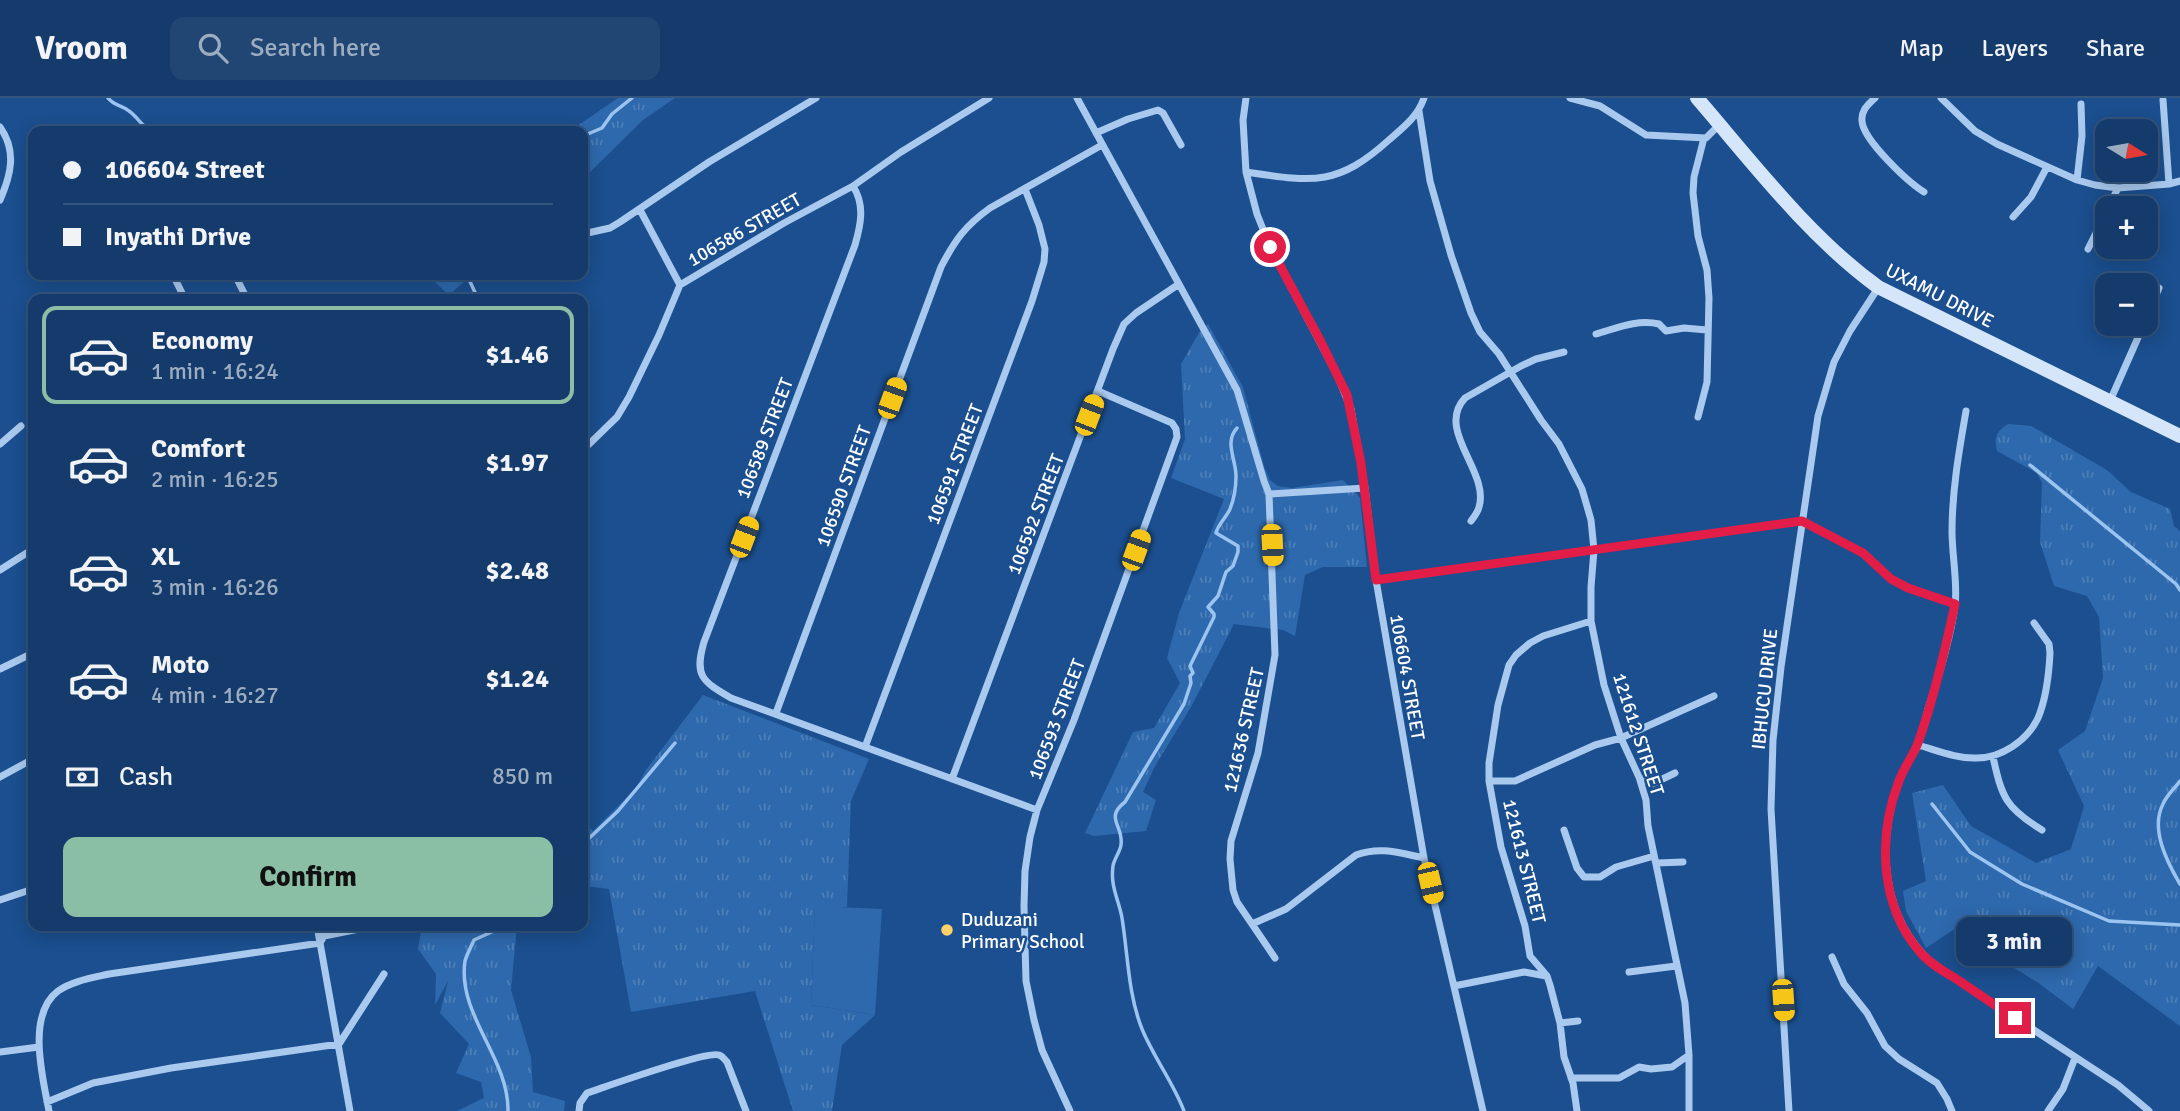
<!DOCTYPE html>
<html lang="en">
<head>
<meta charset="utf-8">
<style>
	body { margin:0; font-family:Signika,sans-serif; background:#214673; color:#f1f3f6; height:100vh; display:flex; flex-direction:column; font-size:26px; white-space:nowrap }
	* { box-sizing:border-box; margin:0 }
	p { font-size:23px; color:#9dadc1 }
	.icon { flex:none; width:38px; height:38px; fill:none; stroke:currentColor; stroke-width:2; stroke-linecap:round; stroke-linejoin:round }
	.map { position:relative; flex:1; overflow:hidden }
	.details { position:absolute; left:28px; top:196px; width:560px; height:637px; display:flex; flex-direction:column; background:#143b6b; border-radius:14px; box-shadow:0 4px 18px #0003,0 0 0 2px #33557e }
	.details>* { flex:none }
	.hud { position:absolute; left:28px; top:28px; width:560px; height:154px; border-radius:14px; box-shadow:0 4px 18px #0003,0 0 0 2px #33557e; display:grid; align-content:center; height:154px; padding:0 35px; background:#143b6b }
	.needle { width:46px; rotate:101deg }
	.buttons { position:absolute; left:2095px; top:21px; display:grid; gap:14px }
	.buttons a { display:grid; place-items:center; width:63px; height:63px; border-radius:14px; background:#143b6b; box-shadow:0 4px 18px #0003,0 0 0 2px #33557e; font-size:35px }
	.end { position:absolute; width:32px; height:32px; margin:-16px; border:9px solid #e11d48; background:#fff; box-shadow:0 0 0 4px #fff }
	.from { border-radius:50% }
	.bubble { position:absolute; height:49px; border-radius:14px; background:#143b6b; box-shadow:0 4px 18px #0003,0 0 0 2px #33557e; font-size:23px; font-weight:700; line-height:49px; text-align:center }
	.car { position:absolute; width:21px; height:42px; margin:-21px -10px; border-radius:9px; box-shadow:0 0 5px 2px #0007; background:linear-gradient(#f5c518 24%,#345 0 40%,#f5c518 0 76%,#345 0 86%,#f5c518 0) }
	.hud b { display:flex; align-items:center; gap:24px; height:66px; font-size:26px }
	.hud b+b { border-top:2px solid #33557e }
	.hud i { width:18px; height:18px; background:#f1f3f6 }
	ul { padding:12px 0 0; list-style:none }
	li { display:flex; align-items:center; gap:21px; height:98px; margin:0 14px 10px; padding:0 21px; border:4px solid transparent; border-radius:14px }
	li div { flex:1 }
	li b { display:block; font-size:26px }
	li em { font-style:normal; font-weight:700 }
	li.on { border-color:#8abfa5 }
	li>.icon { width:63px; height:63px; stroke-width:1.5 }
	.pay { display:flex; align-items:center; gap:18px; height:77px; padding:0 35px; font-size:26px }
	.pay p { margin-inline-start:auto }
	.primary-button { display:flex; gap:14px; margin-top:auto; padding:14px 35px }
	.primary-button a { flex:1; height:80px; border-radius:14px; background:#8abfa5; color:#111; font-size:28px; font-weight:700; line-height:80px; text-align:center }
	header { display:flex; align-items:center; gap:42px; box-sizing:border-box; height:98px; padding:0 35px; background:#143b6b; border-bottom:2px solid #33557e }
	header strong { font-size:33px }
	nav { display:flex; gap:38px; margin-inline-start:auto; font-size:24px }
	.search { width:490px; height:63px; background:#214673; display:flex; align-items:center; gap:18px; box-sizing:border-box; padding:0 24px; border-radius:14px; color:#9dadc1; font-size:26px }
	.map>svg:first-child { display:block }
	.grass { fill:url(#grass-tufts) }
	.garden { fill:#2e69ad }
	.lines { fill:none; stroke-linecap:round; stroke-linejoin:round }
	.stream { stroke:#9cc4f0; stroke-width:3.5 }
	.street { stroke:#a9c9ee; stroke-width:7 }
	.secondary { stroke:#d6e6fa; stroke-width:14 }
	.route { stroke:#e11d48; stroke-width:9 }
	.poi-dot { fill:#ffd166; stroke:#1b4f8f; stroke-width:2.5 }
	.labels { text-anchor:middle; stroke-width:5; stroke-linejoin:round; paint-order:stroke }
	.street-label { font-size:19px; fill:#fff; stroke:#1b4f8f }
	.poi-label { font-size:19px; fill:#fff; stroke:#1b4f8f; text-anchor:start }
</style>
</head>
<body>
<header>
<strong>Vroom</strong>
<div class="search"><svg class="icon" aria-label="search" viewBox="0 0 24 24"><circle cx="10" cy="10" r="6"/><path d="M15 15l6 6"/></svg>Search here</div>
<nav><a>Map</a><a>Layers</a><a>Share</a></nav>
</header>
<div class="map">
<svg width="2180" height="1013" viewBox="0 0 2180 1013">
	<defs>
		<pattern id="grass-tufts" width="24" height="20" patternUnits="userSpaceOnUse" patternTransform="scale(1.75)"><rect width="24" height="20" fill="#2e69ad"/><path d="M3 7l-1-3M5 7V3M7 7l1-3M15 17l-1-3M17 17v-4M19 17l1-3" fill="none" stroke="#4d80b9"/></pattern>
	</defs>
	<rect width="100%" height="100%" fill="#1b4f8f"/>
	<path class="grass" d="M618,0H675L643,22L583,81V33H570Z
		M427,177H472L449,197Z
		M1208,226L1243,289L1264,368L1270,382L1278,388L1292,390L1343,382L1360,400L1367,469H1323L1305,477L1295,538L1283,532L1234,526L1191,609L1155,668L1143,694L1156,702L1146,733L1094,738L1085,735L1133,634L1154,630L1180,585L1167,560L1179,515L1224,401L1171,380L1185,341L1181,266L1200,233Z
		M2008,326L2031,328L2107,372L2131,394L2170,411L2174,428L2180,433V928L2098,868L2073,911L2040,886L1953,832L1926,850L1906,813L1903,793L1926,783L1912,695L1943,687L1971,728L2036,765L2071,751L2084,708L2058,652L2085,633L2103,580L2099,519L2087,498L2054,488L2040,444L2042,385L2037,375L1997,353C1994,340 1996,333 2008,326Z
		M703,597L869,661L851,703L847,809H815L811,907L875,917L842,947L832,1013H793L755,893L631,914L609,791L586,788L583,780V725L593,733L636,690L646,672Z
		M422,828H517L511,892L531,959L533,994L565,1003L564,1013H457L484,1000L481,984L456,975L469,946L440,915L448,883L435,907L436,876L418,851Z"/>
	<path class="garden" d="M815,808L882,811L875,917L811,907Z"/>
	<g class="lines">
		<path class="stream" d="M108,0C114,8 122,7 129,13C139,20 142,30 153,33
			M583,38L602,30L612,16L632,0
			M467,177L478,201
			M2030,367L2176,486L2180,492
			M2180,683C2175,690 2166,698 2163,706C2150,731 2167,764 2180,786
			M1932,706L1970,754L2022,786L2109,823L2180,827
			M583,746L618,713L675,645
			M499,828L496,832L474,842C471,849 467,856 465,863C457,917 509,960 508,1013
			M1184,1013C1173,984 1154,960 1142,931C1128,896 1128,857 1122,820C1119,802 1110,789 1113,768C1114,761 1120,754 1121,747C1124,728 1104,720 1125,704L1184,606L1191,585L1190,578L1193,575L1190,568L1214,519V516L1208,509L1218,498L1226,474L1233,468L1238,454V448L1216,435C1218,426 1226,420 1230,411C1234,401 1236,388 1236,378C1236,361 1224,344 1237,330"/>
		<path class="street" d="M1077,0L1237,292L1264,383L1269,396L1365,390
			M1246,0L1243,22L1246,74L1257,116L1270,149L1337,277L1351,311L1365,390L1376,482L1424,760L1483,1013
			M1570,0L1600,8L1646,37L1706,40L1719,27
			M1875,0C1868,7 1861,12 1862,23C1863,42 1908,84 1924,94
			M1941,0L1975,33L1997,46L2077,82L2095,87L2118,90L2169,86L2180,83
			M2163,2L2169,86
			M1419,13L1430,83L1451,157L1471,215L1480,234L1499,256L1541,322L1559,346L1582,391L1591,422L1594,452L1591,489V523L1604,587L1621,640L1639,679L1646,702L1648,728L1685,905L1689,957V1013
			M0,29C17,53 11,77 0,102
			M1096,35L1128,21L1158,12L1163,15L1181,47
			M1246,74C1313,84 1337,89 1390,41C1404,29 1418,18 1424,0
			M2077,82L2082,38L2081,6
			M853,88C865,107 861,126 855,147L704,544C694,578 702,583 731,600L1037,712
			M2108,110L2118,90
			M640,112L680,187
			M2013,119L2031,99L2047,69
			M583,136L610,130L620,124L709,64L816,0
			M2088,151L2107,113
			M173,177L185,201
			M235,177L247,201
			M303,201L314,199L333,201
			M2146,221L2159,190
			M1596,236C1617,230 1637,221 1659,226L1666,233L1684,230L1707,232
			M2110,303L2144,226
			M1966,313C1959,353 1952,393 1952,434C1952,456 1958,488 1955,508C1950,543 1939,578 1928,611C1925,623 1922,636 1918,647C1912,660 1903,671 1898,685C1877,748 1881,819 1933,866L2118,987L2149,1013
			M1698,319L1707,284L1709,200L1707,172L1698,138L1693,95L1694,79L1704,40
			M0,346L21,328
			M583,352L617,319L629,299L659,237L680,187L784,125L853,88L901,54L989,0
			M1269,396L1275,557L1258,655L1231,743L1230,761L1233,792L1237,804L1275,860
			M1471,423C1474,419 1478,414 1479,409C1490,374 1435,332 1465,300L1521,268L1536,261L1564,254
			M0,472L33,451
			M1376,482L1802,423L1863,455L1891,481L1908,490L1955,506
			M0,571L33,555
			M776,615L941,169C955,142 965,128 990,110L1102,47
			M1918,647C1936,652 1957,661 1977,660C2001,660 2027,643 2038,620C2046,601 2049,575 2050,555L2049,546L2034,525
			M865,649L1032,203L1044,164L1045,151L1039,127L1025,91
			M1993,659C2002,700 2006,710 2042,732
			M0,679L33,661
			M1639,679L1652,686L1675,675
			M952,681L1113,251L1124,226L1136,215L1179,186
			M1489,683H1515L1595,647L1621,640L1714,598
			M1564,732L1577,770L1584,779H1600L1616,769L1654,758
			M1657,765L1683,764
			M0,802L33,791
			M1252,826L1286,811L1356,757C1380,748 1400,755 1424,760
			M317,828L350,1013
			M1832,859L1844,886L1867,915L1885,948L1899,961L1937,985L1947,1001L1952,1013
			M1629,874L1676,868
			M1454,888L1524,874L1546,878
			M1560,925L1578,923
			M0,954L39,949
			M1571,980H1619L1639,969L1651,971L1672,969L1689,957
			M47,1004L93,985L171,970L339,946L384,876
			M49,1013C43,981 26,917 58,893C72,883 92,880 109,876L320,845L324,838L374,828
			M579,1013L580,1005L587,995C608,988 705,953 719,957C723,958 724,961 727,964L746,1013
			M1070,1013L1042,952L1034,922L1026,883L1024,808L1025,773L1030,739L1037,712L1074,622L1177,339L1176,331L1172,325L1098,293
			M1577,1013L1573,985L1564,959L1560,925L1550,887L1547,878L1530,858L1525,828L1501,749L1489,683V665L1498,607L1509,567L1516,557L1530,545L1543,538L1591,523
			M1789,1013L1771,711L1773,642L1781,569L1818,318L1834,264L1850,233L1878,190
			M2048,1013L2063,991L2075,960"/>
		<path class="secondary" d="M1697,0C1753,65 1809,139 1878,189L2180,338"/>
	</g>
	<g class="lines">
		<path class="route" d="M1270,149L1321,244L1347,297L1361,365L1376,482L1802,423L1863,455L1891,481L1908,490L1955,506C1945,553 1934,600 1918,645C1913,658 1904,669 1899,683C1878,737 1879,807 1920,854C1930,866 1945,874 1958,882C1977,895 1996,908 2015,920"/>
	</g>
	<circle class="poi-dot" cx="947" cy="832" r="7"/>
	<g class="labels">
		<g class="street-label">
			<text transform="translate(744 131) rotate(-30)" y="7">106586 STREET</text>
			<text transform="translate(1940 197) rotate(27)" y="7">UXAMU DRIVE</text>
			<text transform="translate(764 340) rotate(-69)" y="7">106589 STREET</text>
			<text transform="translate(954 366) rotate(-69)" y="7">106591 STREET</text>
			<text transform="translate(843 388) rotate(-70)" y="7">106590 STREET</text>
			<text transform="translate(1035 416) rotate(-69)" y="7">106592 STREET</text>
			<text transform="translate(1408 579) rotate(80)" y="7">106604 STREET</text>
			<text transform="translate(1764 591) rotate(-84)" y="7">IBHUCU DRIVE</text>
			<text transform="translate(1056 621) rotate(-69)" y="7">106593 STREET</text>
			<text transform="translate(1243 632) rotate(-77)" y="7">121636 STREET</text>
			<text transform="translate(1639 636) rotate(72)" y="7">121612 STREET</text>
			<text transform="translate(1525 763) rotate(76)" y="7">121613 STREET</text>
		</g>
		<g class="poi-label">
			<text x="961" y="828">Duduzani<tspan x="961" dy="22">Primary School</tspan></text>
		</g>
	</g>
</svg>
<div class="buttons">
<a><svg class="needle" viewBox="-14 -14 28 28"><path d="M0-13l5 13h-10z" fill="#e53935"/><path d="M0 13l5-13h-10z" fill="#9dadc1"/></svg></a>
<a>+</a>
<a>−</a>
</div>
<i class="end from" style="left:1270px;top:149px"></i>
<i class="end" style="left:2015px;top:920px"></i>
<div class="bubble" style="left:1956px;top:819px;width:116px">3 min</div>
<i class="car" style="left:892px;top:300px;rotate:20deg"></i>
<i class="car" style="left:1089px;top:317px;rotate:21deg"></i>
<i class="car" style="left:744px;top:439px;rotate:21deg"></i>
<i class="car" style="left:1272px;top:447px;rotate:177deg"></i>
<i class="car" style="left:1136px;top:452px;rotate:20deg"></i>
<i class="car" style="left:1430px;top:785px;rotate:167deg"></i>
<i class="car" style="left:1783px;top:902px;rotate:176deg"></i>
<div class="hud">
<b><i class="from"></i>106604 Street</b>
<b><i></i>Inyathi Drive</b>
</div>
<section class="details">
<ul>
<li class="on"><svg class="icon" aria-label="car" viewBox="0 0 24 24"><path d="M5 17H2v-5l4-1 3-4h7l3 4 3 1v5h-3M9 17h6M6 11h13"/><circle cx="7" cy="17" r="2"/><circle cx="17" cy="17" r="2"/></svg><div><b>Economy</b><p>1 min · 16:24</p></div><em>$1.46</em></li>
<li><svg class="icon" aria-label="car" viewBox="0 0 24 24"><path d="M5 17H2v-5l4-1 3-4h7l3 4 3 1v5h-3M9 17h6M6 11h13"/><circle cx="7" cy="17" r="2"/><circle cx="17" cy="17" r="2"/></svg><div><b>Comfort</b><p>2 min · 16:25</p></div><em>$1.97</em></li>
<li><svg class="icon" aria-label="car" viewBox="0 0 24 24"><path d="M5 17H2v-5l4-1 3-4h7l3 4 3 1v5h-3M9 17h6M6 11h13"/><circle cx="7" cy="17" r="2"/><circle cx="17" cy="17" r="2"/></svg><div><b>XL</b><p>3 min · 16:26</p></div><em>$2.48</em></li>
<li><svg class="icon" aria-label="car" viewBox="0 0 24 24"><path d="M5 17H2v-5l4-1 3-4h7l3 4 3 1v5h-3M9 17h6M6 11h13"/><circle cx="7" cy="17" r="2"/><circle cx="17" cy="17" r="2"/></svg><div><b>Moto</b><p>4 min · 16:27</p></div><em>$1.24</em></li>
</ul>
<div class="pay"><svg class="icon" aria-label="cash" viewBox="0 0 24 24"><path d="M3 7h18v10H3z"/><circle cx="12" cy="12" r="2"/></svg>Cash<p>850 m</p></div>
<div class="primary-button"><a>Confirm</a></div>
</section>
</div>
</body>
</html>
